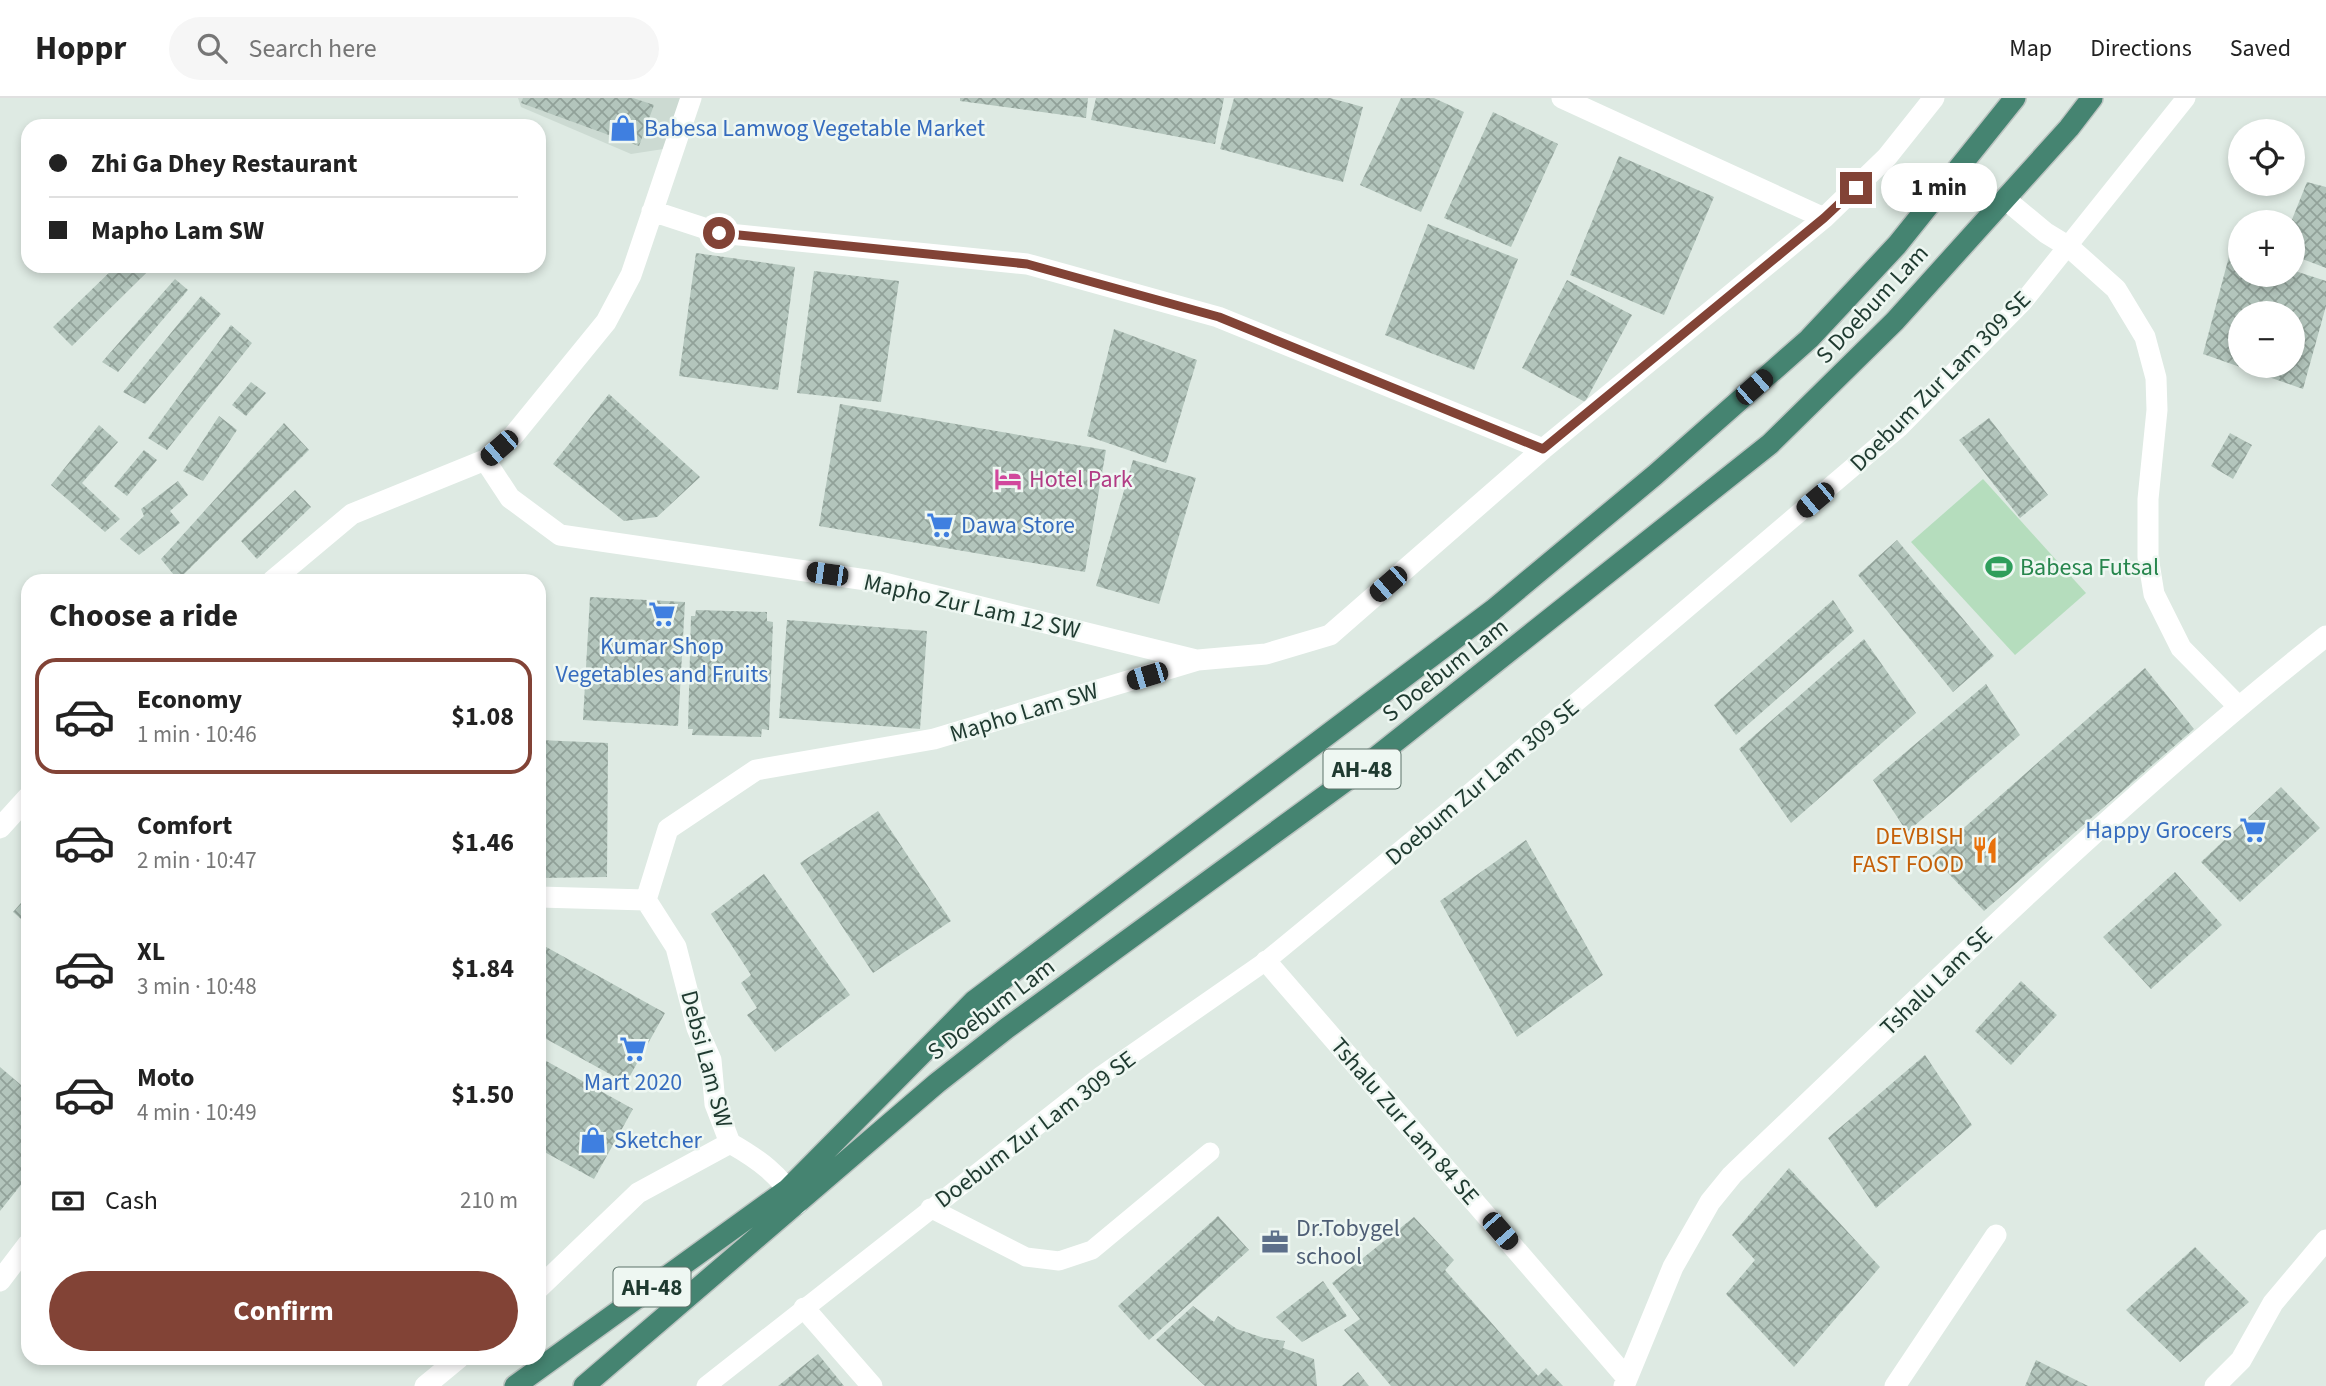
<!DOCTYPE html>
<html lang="en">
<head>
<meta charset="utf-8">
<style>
	body { margin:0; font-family:"Source Sans 3",sans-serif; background:#f6f6f6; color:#222; height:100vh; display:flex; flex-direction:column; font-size:26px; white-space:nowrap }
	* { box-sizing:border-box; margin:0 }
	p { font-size:23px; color:#767676 }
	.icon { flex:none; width:38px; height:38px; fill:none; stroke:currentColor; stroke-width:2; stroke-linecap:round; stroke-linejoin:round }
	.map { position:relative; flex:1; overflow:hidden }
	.drawer { position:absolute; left:21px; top:476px; width:525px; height:791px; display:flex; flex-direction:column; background:#fff; border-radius:21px; box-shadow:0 4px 10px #0003 }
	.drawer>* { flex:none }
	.guide { position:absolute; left:21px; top:21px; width:525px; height:154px; border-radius:21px; box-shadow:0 4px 10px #0003; display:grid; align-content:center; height:154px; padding:0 28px; background:#fff }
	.tools { position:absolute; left:2228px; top:21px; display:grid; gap:14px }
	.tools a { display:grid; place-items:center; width:77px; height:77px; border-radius:50%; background:#fff; box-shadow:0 4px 10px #0003; font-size:35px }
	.end { position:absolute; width:32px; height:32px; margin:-16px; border:9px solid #824336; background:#fff; box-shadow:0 0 0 4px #fff }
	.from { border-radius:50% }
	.bubble { position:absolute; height:49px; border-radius:24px; background:#fff; box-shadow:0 4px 10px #0003; font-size:23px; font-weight:700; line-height:49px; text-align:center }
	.car { position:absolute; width:21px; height:42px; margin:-21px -10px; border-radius:9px; box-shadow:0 0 5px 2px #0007; background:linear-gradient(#222 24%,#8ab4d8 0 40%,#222 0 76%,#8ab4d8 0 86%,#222 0) }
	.guide b { display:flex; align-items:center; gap:24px; height:66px; font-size:26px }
	.guide b+b { border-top:2px solid #e0e0e0 }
	.guide i { width:18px; height:18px; background:#222 }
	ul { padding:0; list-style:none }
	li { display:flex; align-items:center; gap:21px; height:116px; margin:0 14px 10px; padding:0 14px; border:4px solid transparent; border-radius:21px }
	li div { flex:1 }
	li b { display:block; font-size:26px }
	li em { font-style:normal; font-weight:700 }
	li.active { border-color:#824336 }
	li>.icon { width:63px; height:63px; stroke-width:1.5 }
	h2 { padding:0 28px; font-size:32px; line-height:84px }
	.pay { display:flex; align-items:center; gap:18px; height:77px; padding:0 28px; font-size:26px }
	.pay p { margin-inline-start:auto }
	.button { display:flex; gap:14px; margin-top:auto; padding:14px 28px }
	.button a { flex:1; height:80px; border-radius:42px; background:#824336; color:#fff; font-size:28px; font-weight:700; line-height:80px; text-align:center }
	header { display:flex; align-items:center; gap:42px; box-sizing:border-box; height:98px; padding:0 35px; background:#fff; border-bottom:2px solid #e0e0e0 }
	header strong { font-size:33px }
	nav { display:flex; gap:38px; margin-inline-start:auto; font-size:24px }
	.search { width:490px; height:63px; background:#f6f6f6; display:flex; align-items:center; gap:18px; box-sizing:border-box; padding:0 24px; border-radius:38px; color:#767676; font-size:26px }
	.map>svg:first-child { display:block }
	.built { fill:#ccdad2 }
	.pitch { fill:#b5ddbd }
	.building { fill:url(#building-cross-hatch); fill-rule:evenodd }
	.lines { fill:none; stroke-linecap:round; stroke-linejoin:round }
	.trunk-casing { stroke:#bcc4c1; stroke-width:24 }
	.service { stroke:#fff; stroke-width:19 }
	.minor { stroke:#fff; stroke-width:21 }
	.trunk { stroke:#458471; stroke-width:21 }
	.route { stroke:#824336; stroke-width:9 }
	.labels { text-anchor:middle; stroke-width:5; stroke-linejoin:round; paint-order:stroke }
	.shield { fill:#eef7f2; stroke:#5d736a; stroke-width:2 }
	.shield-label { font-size:23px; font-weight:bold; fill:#1f3a30 }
	.shop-label { font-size:24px; fill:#366cbe; stroke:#eef7f2; text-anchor:start }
	.street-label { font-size:24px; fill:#1f3a30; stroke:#eef7f2 }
	.hotel-label { font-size:24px; fill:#b23c85; stroke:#eef7f2; text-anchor:start }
	.leisure-label { font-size:24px; fill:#27864d; stroke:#eef7f2; text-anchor:start }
	.food-label { font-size:24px; fill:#c56008; stroke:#eef7f2; text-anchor:end }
	.service-label { font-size:24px; fill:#4e5e75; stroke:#eef7f2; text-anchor:start }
</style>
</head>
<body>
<header>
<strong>Hoppr</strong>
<div class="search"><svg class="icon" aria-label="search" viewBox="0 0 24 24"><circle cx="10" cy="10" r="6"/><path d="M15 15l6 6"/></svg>Search here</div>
<nav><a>Map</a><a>Directions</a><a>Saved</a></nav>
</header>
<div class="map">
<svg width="2326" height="1288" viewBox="0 0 2326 1288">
	<defs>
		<pattern id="building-cross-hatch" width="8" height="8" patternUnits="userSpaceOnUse" patternTransform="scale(1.75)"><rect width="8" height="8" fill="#b3c5bc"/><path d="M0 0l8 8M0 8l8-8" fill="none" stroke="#91a199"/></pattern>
	</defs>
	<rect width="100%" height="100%" fill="#deeae3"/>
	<path class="built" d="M518,0H687L670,50L631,56L521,9Z"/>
	<path class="pitch" d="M1983,381L2086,495L2015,557L1911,444Z"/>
	<path class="building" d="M523,0H633L654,7L639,48L521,5Z
		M960,0H1088L1086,20L960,3Z
		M1096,0H1224L1215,46L1091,22Z
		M1234,0H1330L1363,9L1343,84L1220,51Z
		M1401,0H1434L1464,14L1421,114L1360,87Z
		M1493,14L1558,46L1511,149L1444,120Z
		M1619,58L1714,99L1664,217L1570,177Z
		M2307,84L2326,89V170L2292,157L2291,124Z
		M1428,126L1518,161L1474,272L1385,237Z
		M2231,151L2240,154V177H2292V172L2326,183V208L2303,291L2203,256ZM2240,215H2292V268H2240Z
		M696,155L795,169L778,292L679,278Z
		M116,168H140L146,175L72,248L53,229Z
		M814,173L899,183L881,304L797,295Z
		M175,181L188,192L118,274L102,264Z
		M1567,182L1632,217L1585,304L1522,270Z
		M201,198L221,216L145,306L123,294Z
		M231,227L252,245L167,352L148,340Z
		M1114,231L1197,262L1166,365L1087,338Z
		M251,284L266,295L246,318L232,307Z
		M609,296L700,379L657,419L624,423L553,366Z
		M840,306L1106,352L1085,474L819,428Z
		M219,318L237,332L203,383L183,373Z
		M1989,320L2048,397L2020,420L1959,342Z
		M284,325L309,352L178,482L161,461Z
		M99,327L118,344L82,385L120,421L105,434L51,387Z
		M2230,335L2252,347L2233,381L2211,368Z
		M144,352L157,362L127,398L114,388Z
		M1133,362L1196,380L1159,506L1096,488Z
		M178,383L188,397L170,413L180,425L139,457L120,441L144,418L141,411Z
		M295,392L311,409L257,461L241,443Z
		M1897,442L1994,558L1953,594L1858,477Z
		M590,499L685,504L678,628L583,622Z
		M1833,502L1854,533L1736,637L1714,607Z
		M696,512L767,514V523L773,524L769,632L762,631L761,639L692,637L693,631H688L691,518H695Z
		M787,522L927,533L920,631L779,620Z
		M1864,541L1916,615L1791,725L1739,651Z
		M2145,570L2194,631L1984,813L1932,758Z
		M1986,586L2020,637L1907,734L1873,682Z
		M539,642L608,645L607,779L539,780Z
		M2281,689L2320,730L2240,804L2201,764Z
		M878,713L951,823L873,875L800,765Z
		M1526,742L1603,877L1517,939L1440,803Z
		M2175,774L2222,827L2151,891L2103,839Z
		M764,776L850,897L775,954L747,917L757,910L741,885L751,877L711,816Z
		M28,797V827L13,814Z
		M539,845L665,915L626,985L539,937Z
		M2021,883L2057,917L2011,967L1975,933Z
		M1925,957L1972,1027L1876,1110L1828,1040Z
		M539,959L633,1011L594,1081L539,1051Z
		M0,969L28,993V1078L0,1113Z
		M1789,1070L1880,1169L1794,1269L1726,1196L1755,1162L1732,1137Z
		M1218,1118L1249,1152L1149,1242L1118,1208Z
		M1414,1119L1454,1162L1445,1172L1538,1278L1546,1270L1563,1288H1391L1344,1232L1360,1221L1332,1185Z
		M2195,1149L2249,1204L2180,1264L2126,1212Z
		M1323,1183L1347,1218L1302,1244L1276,1219Z
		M1193,1208L1214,1224L1218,1218L1237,1231L1264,1240L1285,1243L1283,1250L1314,1261L1317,1288H1205L1156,1242Z
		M818,1256L844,1288H778Z
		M2036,1262L2088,1288H2025Z
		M1358,1274L1369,1288H1342Z"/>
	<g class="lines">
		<defs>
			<path id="trunk" d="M515,1288L788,1091L974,903L1493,512L1655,377L1809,241L1897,147L2015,0
				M584,1288L937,985L1007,930L1351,679L1770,346L1895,223L2069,30L2092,0"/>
		</defs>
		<use href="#trunk" class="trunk-casing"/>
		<path class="service" d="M930,1110L1026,1159L1059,1163L1092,1152L1210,1054
			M706,1288L1102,977L1266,863L1458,705L1899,330L2023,204L2186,0"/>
		<path class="minor" d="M1562,0L1824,120
			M2005,101L2046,135L2069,149L2116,191L2145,239L2156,280L2157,312L2148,401V459L2154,496L2181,550L2238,608
			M652,113L719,135L1027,166L1218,219L1543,351
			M485,362L510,400L560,437L880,484L1196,562
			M272,483L352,416L485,362L513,338L606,224L631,177L691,0
			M0,730L28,699
			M539,799L646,802
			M646,802L668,731L756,672L934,641L1198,562L1266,556L1330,537L1543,351L1824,120L1887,59L1934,0
			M646,802L676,849L697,930L711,962L715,1006L730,1045
			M1266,863L1626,1279
			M730,1045C758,1061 781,1077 797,1106
			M0,1183L28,1146
			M539,1190L638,1095L730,1045
			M804,1210L872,1288
			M425,1288L459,1260
			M1624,1288L1673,1169L1710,1104L1732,1077C1926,893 2116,704 2326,538
			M1895,1288L1996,1137
			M2215,1288L2241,1262L2273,1205L2326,1142"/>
		<use href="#trunk" class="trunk"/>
	</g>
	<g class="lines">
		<path class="route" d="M719,135L1027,166L1219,219L1543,351L1824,120L1856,90"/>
	</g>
	<defs>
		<symbol id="shop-bare" viewBox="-9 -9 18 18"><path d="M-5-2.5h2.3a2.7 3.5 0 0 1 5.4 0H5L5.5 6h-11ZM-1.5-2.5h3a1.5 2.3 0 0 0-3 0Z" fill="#3f7fe0" stroke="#eef7f2" stroke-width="2.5" paint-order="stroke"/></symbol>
		<symbol id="hotel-bare" viewBox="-9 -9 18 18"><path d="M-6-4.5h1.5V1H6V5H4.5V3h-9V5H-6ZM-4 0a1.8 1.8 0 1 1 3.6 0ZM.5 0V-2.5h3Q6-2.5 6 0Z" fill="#d1479c" stroke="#eef7f2" stroke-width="2.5" paint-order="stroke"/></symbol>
		<symbol id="supermarket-bare" viewBox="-9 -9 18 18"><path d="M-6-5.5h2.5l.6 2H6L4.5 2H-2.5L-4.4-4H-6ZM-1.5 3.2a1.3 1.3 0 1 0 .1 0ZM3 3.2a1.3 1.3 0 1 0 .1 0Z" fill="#3f7fe0" stroke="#eef7f2" stroke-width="2.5" paint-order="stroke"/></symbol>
		<symbol id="stadium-bare" viewBox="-9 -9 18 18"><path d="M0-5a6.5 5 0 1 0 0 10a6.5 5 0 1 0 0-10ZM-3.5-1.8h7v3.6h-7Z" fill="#2e9e5b" stroke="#eef7f2" stroke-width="2.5" paint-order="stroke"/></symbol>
		<symbol id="restaurant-bare" viewBox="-9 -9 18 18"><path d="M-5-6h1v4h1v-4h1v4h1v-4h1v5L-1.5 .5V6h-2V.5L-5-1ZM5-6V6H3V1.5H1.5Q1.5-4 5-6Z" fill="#e8710a" stroke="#eef7f2" stroke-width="2.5" paint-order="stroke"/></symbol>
		<symbol id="office-bare" viewBox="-9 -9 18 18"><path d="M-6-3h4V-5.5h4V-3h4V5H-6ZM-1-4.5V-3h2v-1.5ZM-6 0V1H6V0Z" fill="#5c6f8a" stroke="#eef7f2" stroke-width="2.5" paint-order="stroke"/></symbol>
	</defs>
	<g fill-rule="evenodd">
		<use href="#shop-bare" x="604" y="11" width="38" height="38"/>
		<use href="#hotel-bare" x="989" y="362" width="38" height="38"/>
		<use href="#supermarket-bare" x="921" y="408" width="38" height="38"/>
		<use href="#stadium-bare" x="1980" y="450" width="38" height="38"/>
		<use href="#supermarket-bare" x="643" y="497" width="38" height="38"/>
		<use href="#supermarket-bare" x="2234" y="713" width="38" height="38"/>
		<use href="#restaurant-bare" x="1966" y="733" width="38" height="38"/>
		<use href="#supermarket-bare" x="614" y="932" width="38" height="38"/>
		<use href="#shop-bare" x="574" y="1023" width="38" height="38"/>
		<use href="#office-bare" x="1256" y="1125" width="38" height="38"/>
	</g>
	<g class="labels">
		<g class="shield">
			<rect x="1323.5" y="651.5" width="77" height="39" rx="5"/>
			<rect x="613.5" y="1169.5" width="77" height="39" rx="5"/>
		</g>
		<g class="shield-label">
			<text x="1362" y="679">AH-48</text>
			<text x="652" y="1197">AH-48</text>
		</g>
		<g class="shop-label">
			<text x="644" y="38">Babesa Lamwog Vegetable Market</text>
			<text x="961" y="435">Dawa Store</text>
			<text x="662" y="556" text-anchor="middle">Kumar Shop<tspan x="662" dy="28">Vegetables and Fruits</tspan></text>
			<text x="2232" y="740" text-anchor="end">Happy Grocers</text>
			<text x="633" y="992" text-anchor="middle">Mart 2020</text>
			<text x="614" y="1050">Sketcher</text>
		</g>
		<g class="street-label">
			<text transform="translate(1872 206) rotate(-47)" y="8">S Doebum Lam</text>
			<text transform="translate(1940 283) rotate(-45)" y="8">Doebum Zur Lam 309 SE</text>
			<text transform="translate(972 508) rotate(13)" y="8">Mapho Zur Lam 12 SW</text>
			<text transform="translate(1445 572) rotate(-38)" y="8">S Doebum Lam</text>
			<text transform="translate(1024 614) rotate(-17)" y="8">Mapho Lam SW</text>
			<text transform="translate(1482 684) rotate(-40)" y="8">Doebum Zur Lam 309 SE</text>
			<text transform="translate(1936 883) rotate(-44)" y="8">Tshalu Lam SE</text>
			<text transform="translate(991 911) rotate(-37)" y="8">S Doebum Lam</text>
			<text transform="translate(707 961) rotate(75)" y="8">Debsi Lam SW</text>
			<text transform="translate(1405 1023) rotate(49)" y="8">Tshalu Zur Lam 84 SE</text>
			<text transform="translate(1035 1031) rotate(-37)" y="8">Doebum Zur Lam 309 SE</text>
		</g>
		<g class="hotel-label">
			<text x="1029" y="389">Hotel Park</text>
		</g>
		<g class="leisure-label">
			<text x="2020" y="477">Babesa Futsal</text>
		</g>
		<g class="food-label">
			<text x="1964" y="746">DEVBISH<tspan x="1964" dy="28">FAST FOOD</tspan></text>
		</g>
		<g class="service-label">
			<text x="1296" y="1138">Dr.Tobygel<tspan x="1296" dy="28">school</tspan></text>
		</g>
	</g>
</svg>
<div class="tools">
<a><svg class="icon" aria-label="locate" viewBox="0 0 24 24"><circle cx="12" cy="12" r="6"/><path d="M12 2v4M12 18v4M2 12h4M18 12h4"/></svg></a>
<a>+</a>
<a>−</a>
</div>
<i class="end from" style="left:719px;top:135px"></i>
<i class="end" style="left:1856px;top:90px"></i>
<div class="bubble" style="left:1881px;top:65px;width:116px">1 min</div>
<i class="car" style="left:1754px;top:289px;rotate:49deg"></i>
<i class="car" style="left:499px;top:350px;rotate:229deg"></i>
<i class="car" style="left:1815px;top:402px;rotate:230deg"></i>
<i class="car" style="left:827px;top:476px;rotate:278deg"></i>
<i class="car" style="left:1388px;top:486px;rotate:229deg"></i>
<i class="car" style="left:1147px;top:578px;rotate:253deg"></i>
<i class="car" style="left:1500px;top:1133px;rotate:139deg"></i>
<div class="guide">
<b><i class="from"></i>Zhi Ga Dhey Restaurant</b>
<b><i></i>Mapho Lam SW</b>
</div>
<section class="drawer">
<h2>Choose a ride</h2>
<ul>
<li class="active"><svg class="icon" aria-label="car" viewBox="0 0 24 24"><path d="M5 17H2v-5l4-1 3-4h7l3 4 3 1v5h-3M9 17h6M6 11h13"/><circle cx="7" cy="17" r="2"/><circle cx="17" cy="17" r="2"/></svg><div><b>Economy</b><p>1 min · 10:46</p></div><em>$1.08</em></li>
<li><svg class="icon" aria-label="car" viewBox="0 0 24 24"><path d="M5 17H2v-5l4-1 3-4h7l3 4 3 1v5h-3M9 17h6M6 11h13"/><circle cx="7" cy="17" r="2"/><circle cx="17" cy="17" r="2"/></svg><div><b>Comfort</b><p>2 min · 10:47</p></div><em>$1.46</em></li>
<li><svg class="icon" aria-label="car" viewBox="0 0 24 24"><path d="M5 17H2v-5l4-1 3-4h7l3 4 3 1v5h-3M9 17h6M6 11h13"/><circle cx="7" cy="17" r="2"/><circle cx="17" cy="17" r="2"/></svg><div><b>XL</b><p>3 min · 10:48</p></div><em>$1.84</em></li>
<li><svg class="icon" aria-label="car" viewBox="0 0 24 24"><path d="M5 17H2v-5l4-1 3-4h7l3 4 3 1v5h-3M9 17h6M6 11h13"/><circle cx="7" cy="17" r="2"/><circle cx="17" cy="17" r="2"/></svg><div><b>Moto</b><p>4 min · 10:49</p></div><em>$1.50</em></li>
</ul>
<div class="pay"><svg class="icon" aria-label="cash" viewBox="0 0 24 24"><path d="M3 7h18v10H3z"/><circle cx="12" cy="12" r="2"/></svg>Cash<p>210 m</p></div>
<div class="button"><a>Confirm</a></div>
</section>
</div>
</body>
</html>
